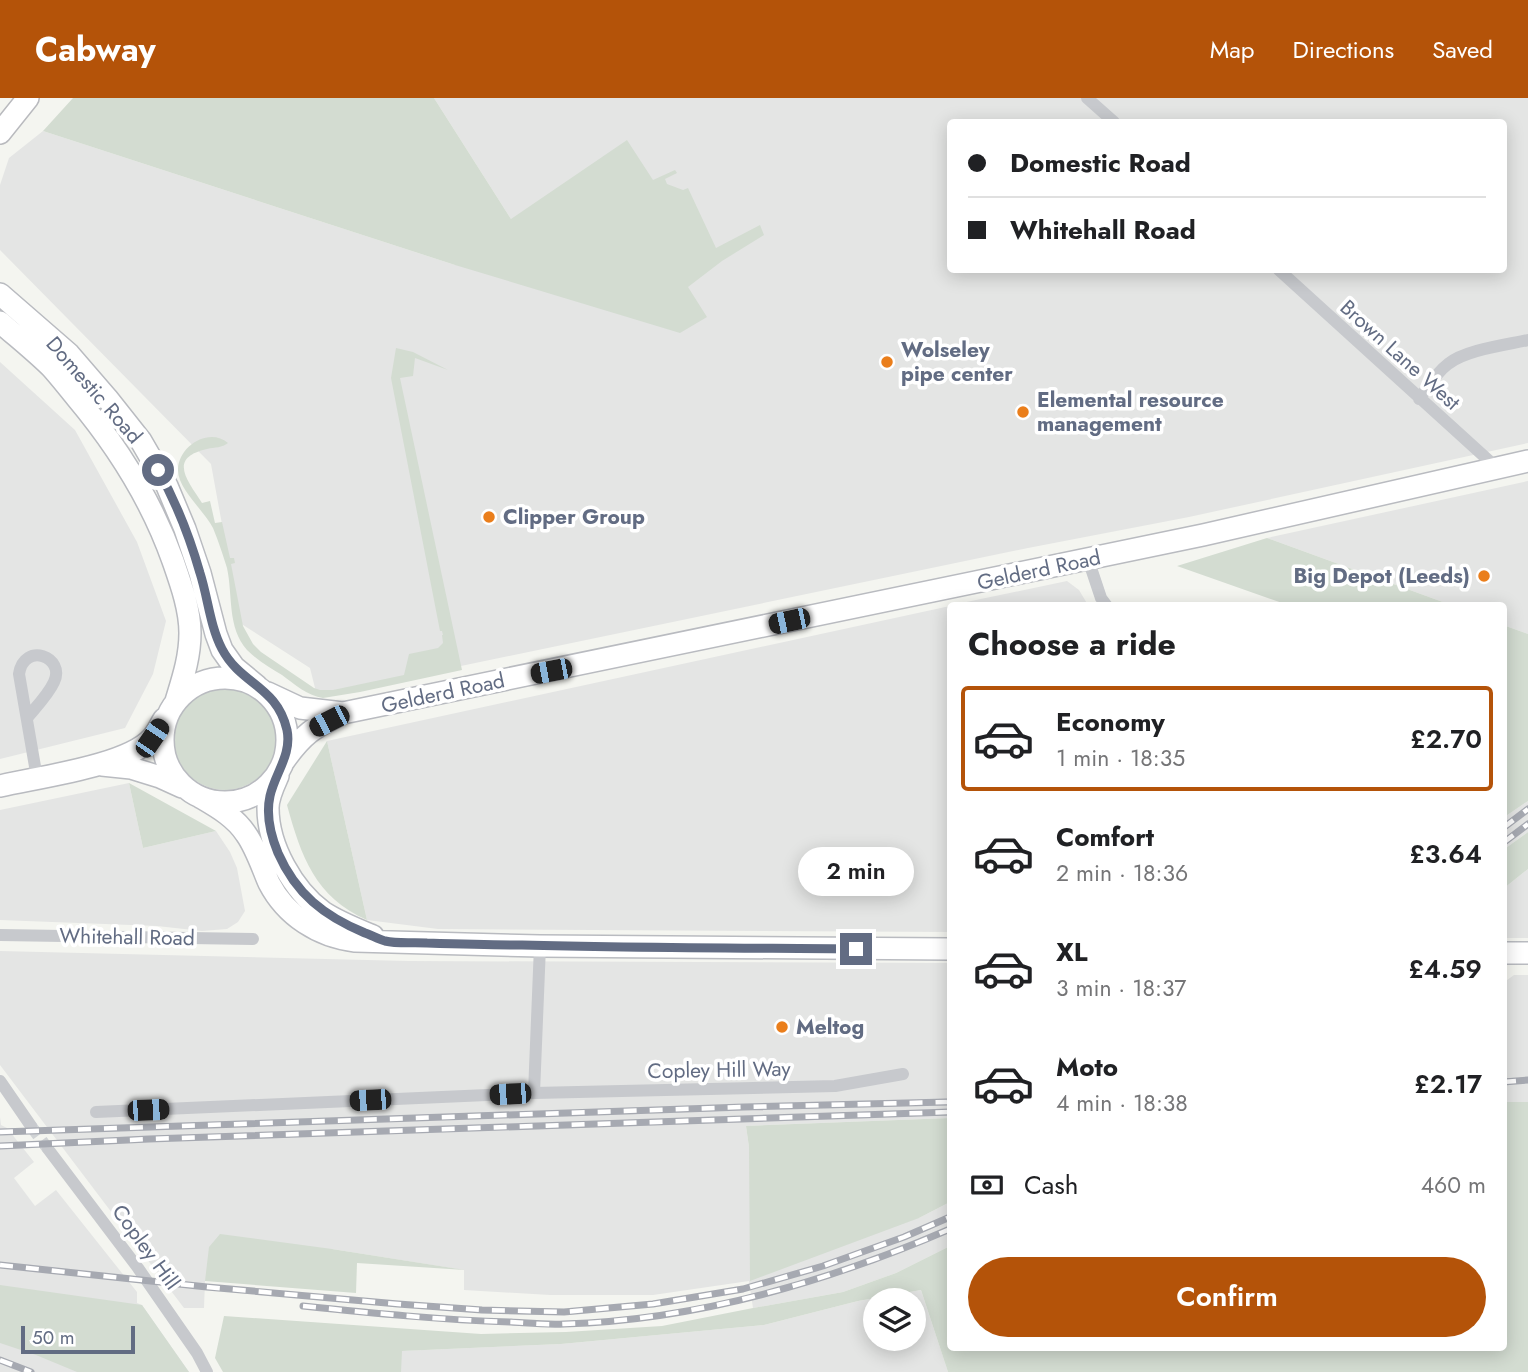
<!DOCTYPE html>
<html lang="en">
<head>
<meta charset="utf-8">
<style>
	body { margin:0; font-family:Jost,sans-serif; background:#f6f6f6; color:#202124; height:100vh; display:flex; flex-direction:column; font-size:26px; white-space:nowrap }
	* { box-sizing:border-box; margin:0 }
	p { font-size:23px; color:#757577 }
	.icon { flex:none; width:38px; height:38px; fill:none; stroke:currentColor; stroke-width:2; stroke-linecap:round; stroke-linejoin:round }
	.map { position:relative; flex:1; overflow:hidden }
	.sheet { position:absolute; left:947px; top:504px; width:560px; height:749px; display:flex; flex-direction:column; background:#fff; border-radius:7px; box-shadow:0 4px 18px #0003 }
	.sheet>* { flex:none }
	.top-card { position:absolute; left:947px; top:21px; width:560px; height:154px; border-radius:7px; box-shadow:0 4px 18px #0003; display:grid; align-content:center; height:154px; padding:0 21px; background:#fff }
	.tools { position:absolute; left:863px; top:1190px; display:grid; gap:14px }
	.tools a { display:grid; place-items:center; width:63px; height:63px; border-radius:50%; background:#fff; box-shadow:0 4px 18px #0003; font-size:35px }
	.scale { position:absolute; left:21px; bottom:18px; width:114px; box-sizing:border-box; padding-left:7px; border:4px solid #626c83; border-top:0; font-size:19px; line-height:24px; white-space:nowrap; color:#626c83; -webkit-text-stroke:5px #fff; paint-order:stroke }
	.end { position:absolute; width:32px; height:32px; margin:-16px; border:9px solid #626c83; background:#fff; box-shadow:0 0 0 4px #fff }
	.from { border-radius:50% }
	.bubble { position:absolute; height:49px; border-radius:24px; background:#fff; box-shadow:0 4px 18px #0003; font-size:23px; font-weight:600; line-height:49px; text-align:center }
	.car { position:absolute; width:21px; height:42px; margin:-21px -10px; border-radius:9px; box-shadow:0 0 5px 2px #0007; background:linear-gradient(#222 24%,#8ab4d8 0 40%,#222 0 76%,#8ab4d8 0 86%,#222 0) }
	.top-card b { display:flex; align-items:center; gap:24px; height:66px; font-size:26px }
	.top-card b+b { border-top:2px solid #e0e0e0 }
	.top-card i { width:18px; height:18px; background:#202124 }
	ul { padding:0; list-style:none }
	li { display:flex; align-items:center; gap:21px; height:105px; margin:0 14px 10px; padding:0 7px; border:4px solid transparent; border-radius:7px }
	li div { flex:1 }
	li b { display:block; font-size:26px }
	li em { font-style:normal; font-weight:600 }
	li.active { border-color:#b45309 }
	li>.icon { width:63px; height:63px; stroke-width:1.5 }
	h2 { padding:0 21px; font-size:32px; line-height:84px }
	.pay { display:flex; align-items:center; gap:18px; height:77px; padding:0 21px; font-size:26px }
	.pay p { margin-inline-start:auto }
	.button { display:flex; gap:14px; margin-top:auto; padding:14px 21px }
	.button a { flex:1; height:80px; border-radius:42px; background:#b45309; color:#fff; font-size:28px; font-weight:600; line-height:80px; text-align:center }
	header { display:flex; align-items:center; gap:42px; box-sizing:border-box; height:98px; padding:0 35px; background:#b45309; color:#fff }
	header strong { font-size:33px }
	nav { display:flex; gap:38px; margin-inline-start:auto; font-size:24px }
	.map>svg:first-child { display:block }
	.built { fill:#e4e5e4; fill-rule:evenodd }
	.green { fill:#d3dcd1 }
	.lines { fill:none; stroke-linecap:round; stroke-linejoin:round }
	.minor-tunnel { stroke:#d0d3d5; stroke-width:12; stroke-dasharray:12 6; stroke-linecap:butt }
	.primary-casing { stroke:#b9bbc0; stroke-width:24 }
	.trunk-casing { stroke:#b9babe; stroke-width:24 }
	.minor { stroke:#c7c9cd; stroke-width:12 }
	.primary { stroke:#fff; stroke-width:21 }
	.trunk { stroke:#fff; stroke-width:21 }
	.rail-casing { stroke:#a6a9b1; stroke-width:7 }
	.rail { stroke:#fff; stroke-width:4.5; stroke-dasharray:13; stroke-linecap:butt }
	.route { stroke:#626c83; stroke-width:9 }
	.poi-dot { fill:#ea7e1b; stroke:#fff; stroke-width:2.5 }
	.labels { text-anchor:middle; stroke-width:7; stroke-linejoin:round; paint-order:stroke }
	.poi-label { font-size:21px; font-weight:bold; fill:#626c83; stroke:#fff; text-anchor:start }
	.street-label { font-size:21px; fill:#626c83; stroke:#fff }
</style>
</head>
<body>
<header>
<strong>Cabway</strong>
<nav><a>Map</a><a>Directions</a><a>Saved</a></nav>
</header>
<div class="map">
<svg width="1528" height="1274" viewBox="0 0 1528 1274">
	<rect width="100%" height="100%" fill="#f4f5f0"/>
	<path class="built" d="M434,0H1528V345L1189,419L1028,450L317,598L310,570L240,525L211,366L0,152V87L9,60L43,33L455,167L511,121ZM950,24H1503V172H950Z
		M0,264L75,332L137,444L166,523L153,576L125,630L0,661Z
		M1528,383V536L1503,527V508L1451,507L1267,440Z
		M1067,483L1079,492L1088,507H952Z
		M950,508V834L438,831L367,822L327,643Z
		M129,685L143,750L216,733L230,754L237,770L245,813L238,824L227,831L202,833L157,828L0,822V712Z
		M1528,703V734L1503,752V720Z
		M1528,771V840H1503V791Z
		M0,853L408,863L950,865V1020L746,1028L749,1049L919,1120L950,1104V1148L896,1175L843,1194L753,1210L749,1183L653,1197H550L464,1192V1172L332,1151L205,1183L204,1210H184L0,967Z
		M1514,877H1528V1004H1503V885Z
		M0,1019L1,1027L7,1030L34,1064L14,1080L35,1108L56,1092L137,1194V1205L142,1207L189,1274H0Z
		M921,1192L948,1274H401V1253L561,1246L764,1227L858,1203ZM875,1202H914V1241H875Z"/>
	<path class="green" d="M73,0H434L511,121L627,42L653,82L675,72L677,75L665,81L667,86L683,92L688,90L716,150L760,127L764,137L722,163L688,189L707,219L680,235L455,167L43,33Z
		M396,250L413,254L448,272L415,260L413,278L400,280L462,572L360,594L323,600C308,598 294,586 282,577C270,570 257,562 247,552C227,529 233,498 227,470C223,457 218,442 213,430C204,412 177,391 178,371C179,348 209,329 228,345C222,350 215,349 207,351C167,360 188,383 202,405L210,403L215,425L222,424L230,460H234L235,465L231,466L243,528L253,546L261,554L314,590L320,592H333L404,577L409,556L438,550L443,545L442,537H443L442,533H440L391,280Z
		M1267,440L1451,507H1288L1177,468Z
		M1503,527L1528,536V703L1503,720Z
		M174 641a51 51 0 1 1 102 0a51 51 0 1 1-102 0Z
		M327,643L367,822C315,799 301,758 287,707Z
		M129,685L216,733L143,750Z
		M1528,734V771L1503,791V752Z
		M1503,1004H1528V1274H948L921,1192L858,1203L764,1227L561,1246L402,1253L401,1274H223L215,1260L224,1218L481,1236L566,1234L662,1228L753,1210L843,1194L896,1175L950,1148V1250H1503Z
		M950,1020V1104L919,1120L750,1183L749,1049L746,1028Z
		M220,1136L332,1151L465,1172L357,1165L356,1195L205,1183L209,1149Z
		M0,1187L142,1207L189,1274H77L36,1257L0,1245Z"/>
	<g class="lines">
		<path class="minor-tunnel" d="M31,1028L48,1051"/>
		<defs>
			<path id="primary" d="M0,196L69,256L107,300L141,343L167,388L185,431L200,475L216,536L222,552L234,569L257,588
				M0,224C17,239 36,254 52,270C60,279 68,289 76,299C118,349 151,401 173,463C181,486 190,511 190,535C190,559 183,580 176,603
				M163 642a62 62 0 1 1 124 0a62 62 0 1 1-124 0Z
				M268,595L300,610L343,615
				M284,663C303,636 313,630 343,615L1203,437L1528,363
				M102,667L131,670L160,679L182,689
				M278,678C273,689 268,699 268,710C268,748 293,792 323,814C338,824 356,831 373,838
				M0,688C38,679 127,668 152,640C157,635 160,627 164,621
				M200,699C217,709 235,719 246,736C256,750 262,769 269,785C286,818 319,839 355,843L540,848L950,851
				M1503,855H1528"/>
			<path id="trunk" d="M0,35L28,0"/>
		</defs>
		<use href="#primary" class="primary-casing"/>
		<use href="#trunk" class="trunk-casing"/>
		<path class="minor" d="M1087,0L1114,24
			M1279,172L1497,370
			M1419,301C1428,289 1436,275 1448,266C1465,252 1505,247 1528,242
			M1088,461L1101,500L1107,508
			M27,620C36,609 48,597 54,584C66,559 24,543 19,576L37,680
			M0,837L253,841
			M0,983L31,1028
			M534,995L540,848
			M96,1014L534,995L835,988L903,976
			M48,1051L138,1170L197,1255L207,1274"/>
		<use href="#primary" class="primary"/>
		<use href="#trunk" class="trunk"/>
		<defs>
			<path id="rail" d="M1503,730L1528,711
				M1503,745L1528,726
				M1503,984L1528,982
				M0,1034L744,1009L947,1004
				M0,1048L149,1041L950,1014
				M0,1167L207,1189L398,1206L482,1212L564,1214L653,1206L743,1191L823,1168L904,1139L950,1119
				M303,1208C372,1215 441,1222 511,1224C528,1225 546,1227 564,1226C696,1222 830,1183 950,1131
				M0,1262L31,1274"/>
		</defs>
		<use href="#rail" class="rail-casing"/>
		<use href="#rail" class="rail"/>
	</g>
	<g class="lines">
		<path class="route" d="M158,372C176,404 190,440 200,475C208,500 210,528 222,551C241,587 277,588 287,632C292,657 275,675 270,698C266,716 271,738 278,755C296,796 324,818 365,835C371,837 378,841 385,843C398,846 413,844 427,845C459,846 491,847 522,847C634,850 745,850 856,851"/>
	</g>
	<g class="poi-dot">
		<circle cx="887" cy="264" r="7"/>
		<circle cx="1023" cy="314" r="7"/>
		<circle cx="489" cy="419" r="7"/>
		<circle cx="1484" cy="478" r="7"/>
		<circle cx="782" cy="929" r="7"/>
	</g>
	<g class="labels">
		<g class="poi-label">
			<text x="901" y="259">Wolseley<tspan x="901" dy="24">pipe center</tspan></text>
			<text x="1037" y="309">Elemental resource<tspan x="1037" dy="24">management</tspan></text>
			<text x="503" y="426">Clipper Group</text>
			<text x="1470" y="485" text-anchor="end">Big Depot (Leeds)</text>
			<text x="796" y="936">Meltog</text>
		</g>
		<g class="street-label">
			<text transform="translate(1400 257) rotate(42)" y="7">Brown Lane West</text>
			<text transform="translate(94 292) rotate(49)" y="7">Domestic Road</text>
			<text transform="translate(1039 472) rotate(-12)" y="7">Gelderd Road</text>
			<text transform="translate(443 595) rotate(-12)" y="7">Gelderd Road</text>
			<text transform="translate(127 839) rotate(1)" y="7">Whitehall Road</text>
			<text transform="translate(719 972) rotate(-1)" y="7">Copley Hill Way</text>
			<text transform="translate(146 1149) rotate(54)" y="7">Copley Hill</text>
		</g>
	</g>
</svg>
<div class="tools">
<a><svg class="icon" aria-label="layers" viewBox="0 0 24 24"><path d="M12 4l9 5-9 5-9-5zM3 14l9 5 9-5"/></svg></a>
</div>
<div class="scale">50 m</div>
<i class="end from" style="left:158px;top:372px"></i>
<i class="end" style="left:856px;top:851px"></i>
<div class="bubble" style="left:798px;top:749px;width:116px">2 min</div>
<i class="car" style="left:789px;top:523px;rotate:258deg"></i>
<i class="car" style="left:551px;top:573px;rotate:259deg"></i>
<i class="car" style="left:329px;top:623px;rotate:243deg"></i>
<i class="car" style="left:152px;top:640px;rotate:34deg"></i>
<i class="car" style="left:510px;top:996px;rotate:267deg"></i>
<i class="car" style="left:370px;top:1002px;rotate:267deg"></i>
<i class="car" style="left:148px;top:1012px;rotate:88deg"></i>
<div class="top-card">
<b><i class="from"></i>Domestic Road</b>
<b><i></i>Whitehall Road</b>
</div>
<section class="sheet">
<h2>Choose a ride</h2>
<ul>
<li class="active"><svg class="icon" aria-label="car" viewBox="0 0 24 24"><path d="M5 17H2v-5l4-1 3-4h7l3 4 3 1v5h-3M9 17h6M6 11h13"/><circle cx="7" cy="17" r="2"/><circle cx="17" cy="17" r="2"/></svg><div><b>Economy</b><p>1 min · 18:35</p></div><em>£2.70</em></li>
<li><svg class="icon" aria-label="car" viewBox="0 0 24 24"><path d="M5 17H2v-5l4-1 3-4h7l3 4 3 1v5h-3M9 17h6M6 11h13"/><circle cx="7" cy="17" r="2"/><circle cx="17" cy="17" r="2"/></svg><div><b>Comfort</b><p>2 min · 18:36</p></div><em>£3.64</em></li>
<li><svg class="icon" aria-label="car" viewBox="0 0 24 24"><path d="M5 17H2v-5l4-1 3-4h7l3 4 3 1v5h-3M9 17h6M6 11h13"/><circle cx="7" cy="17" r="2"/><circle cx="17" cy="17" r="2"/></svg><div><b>XL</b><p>3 min · 18:37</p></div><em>£4.59</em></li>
<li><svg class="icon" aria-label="car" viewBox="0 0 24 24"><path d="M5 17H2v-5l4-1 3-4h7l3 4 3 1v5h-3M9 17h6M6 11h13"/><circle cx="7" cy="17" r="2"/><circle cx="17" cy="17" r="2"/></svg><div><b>Moto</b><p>4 min · 18:38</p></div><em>£2.17</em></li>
</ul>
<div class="pay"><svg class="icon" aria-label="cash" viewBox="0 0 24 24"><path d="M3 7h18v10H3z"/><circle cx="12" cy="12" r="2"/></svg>Cash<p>460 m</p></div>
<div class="button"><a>Confirm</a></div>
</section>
</div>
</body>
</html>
